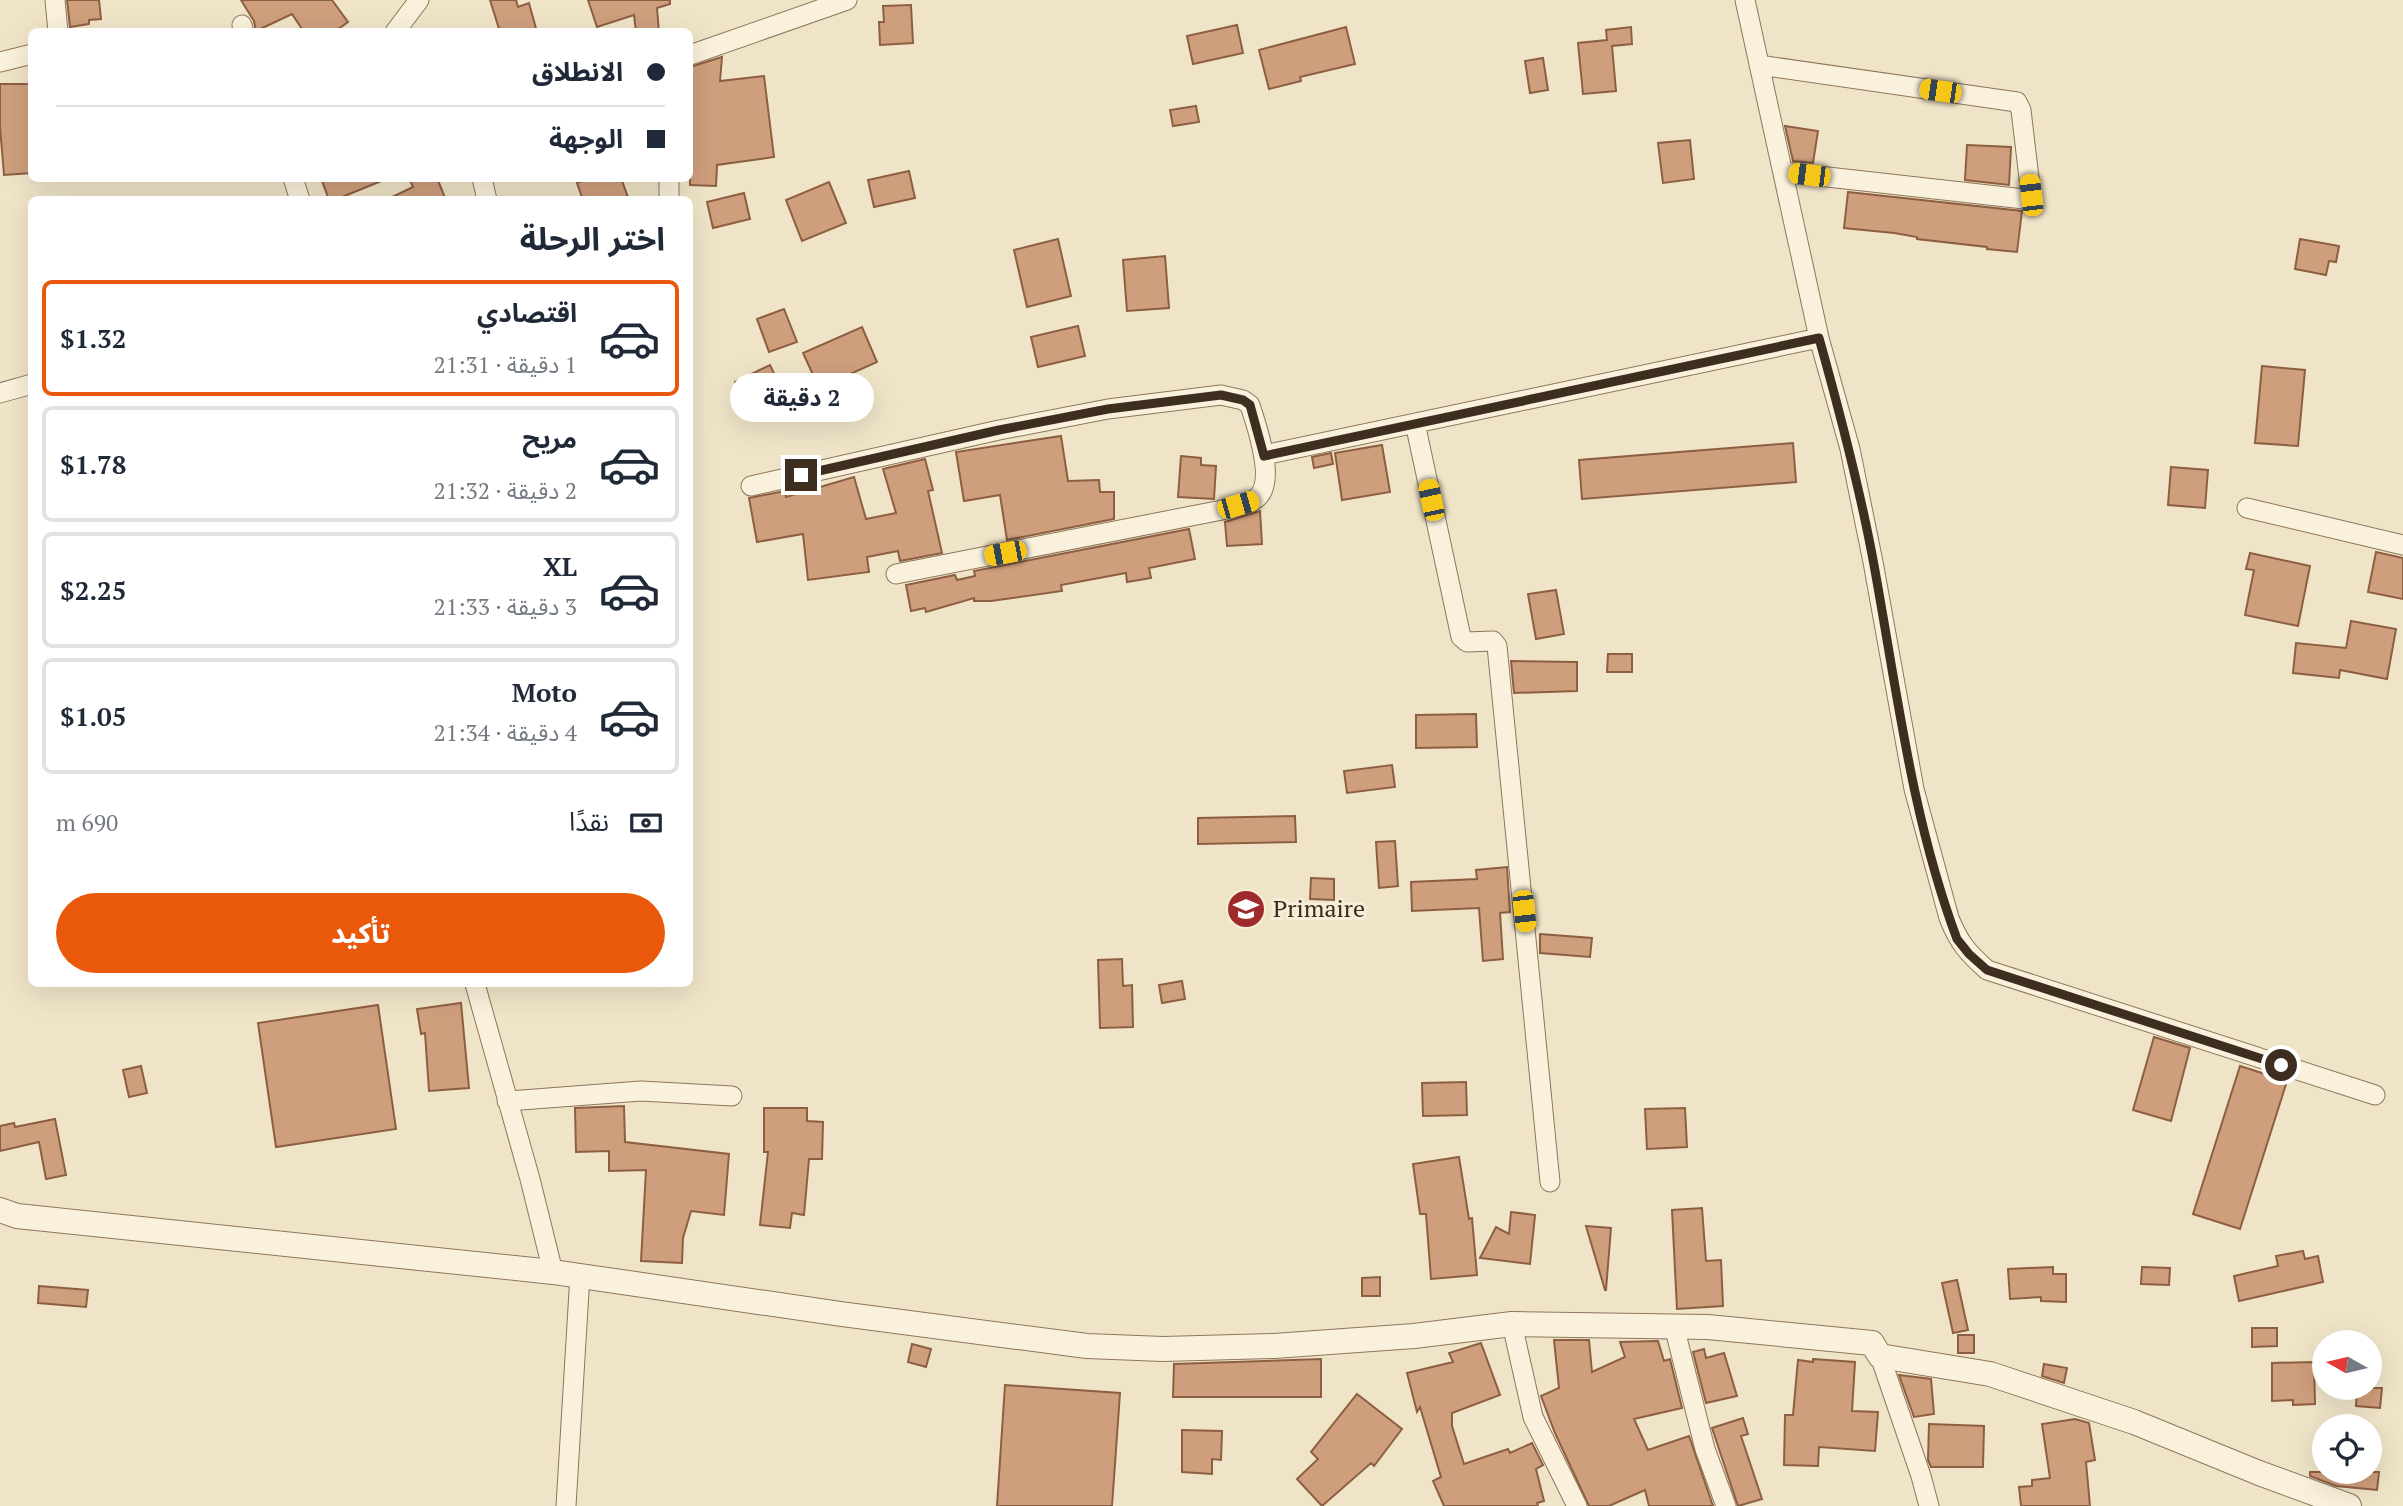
<!DOCTYPE html>
<html lang="ar">
<head>
<meta charset="utf-8">
<style>
	body { margin:0; font-family:"PT Serif","Noto Sans Arabic",serif; background:#f2f2f3; color:#1f2937; direction:rtl; height:100vh; display:flex; flex-direction:column; font-size:26px; white-space:nowrap }
	* { box-sizing:border-box; margin:0 }
	p { font-size:23px; color:#747a83 }
	.icon { flex:none; width:38px; height:38px; fill:none; stroke:currentColor; stroke-width:2; stroke-linecap:round; stroke-linejoin:round }
	.map { position:relative; flex:1; overflow:hidden; direction:ltr }
	.panel { position:absolute; left:28px; top:196px; width:665px; height:791px; display:flex; flex-direction:column; background:#fff; border-radius:10px; box-shadow:0 7px 28px #0002; direction:rtl }
	.panel>* { flex:none }
	.top-card { position:absolute; left:28px; top:28px; width:665px; height:154px; border-radius:10px; box-shadow:0 7px 28px #0002; direction:rtl; display:grid; align-content:center; height:154px; padding:0 28px; background:#fff }
	.needle { width:46px; rotate:278deg }
	.controls { position:absolute; left:2312px; top:1330px; display:grid; gap:14px }
	.controls a { display:grid; place-items:center; width:70px; height:70px; border-radius:50%; background:#fff; box-shadow:0 7px 28px #0002; font-size:35px }
	.end { position:absolute; width:32px; height:32px; margin:-16px; border:9px solid #3d2e20; background:#fff; box-shadow:0 0 0 4px #fff }
	.from { border-radius:50% }
	.bubble { position:absolute; height:49px; border-radius:24px; background:#fff; box-shadow:0 7px 28px #0002; font-size:23px; font-weight:700; line-height:49px; text-align:center; direction:rtl }
	.car { position:absolute; width:21px; height:42px; margin:-21px -10px; border-radius:9px; box-shadow:0 0 5px 2px #0007; background:linear-gradient(#f5c518 24%,#345 0 40%,#f5c518 0 76%,#345 0 86%,#f5c518 0) }
	.top-card b { display:flex; align-items:center; gap:24px; height:66px; font-size:26px }
	.top-card b+b { border-top:2px solid #e0e1e3 }
	.top-card i { width:18px; height:18px; background:#1f2937 }
	ul { padding:0; list-style:none }
	li { display:flex; align-items:center; gap:21px; height:116px; margin:0 14px 10px; padding:0 14px; border:4px solid #e0e1e3; border-radius:10px }
	li div { flex:1 }
	li b { display:block; font-size:26px }
	li em { font-style:normal; font-weight:700 }
	li.current { border-color:#ea580c }
	li>.icon { width:63px; height:63px; stroke-width:1.5 }
	h2 { padding:0 28px; font-size:32px; line-height:84px }
	.pay { display:flex; align-items:center; gap:18px; height:77px; padding:0 28px; font-size:26px }
	.pay p { margin-inline-start:auto }
	.primary-button { display:flex; gap:14px; margin-top:auto; padding:14px 28px }
	.primary-button a { flex:1; height:80px; border-radius:42px; background:#ea580c; color:#fff; font-size:28px; font-weight:700; line-height:80px; text-align:center }
	.map>svg:first-child { display:block }
	.building { fill:#cf9f7d; stroke:#8d5f41; stroke-width:2 }
	.lines { fill:none; stroke-linecap:round; stroke-linejoin:round }
	.minor-casing { stroke:#8d765c; stroke-width:21 }
	.tertiary-casing { stroke:#8d765c; stroke-width:26 }
	.minor { stroke:#faf1dc; stroke-width:19 }
	.tertiary { stroke:#faf1dc; stroke-width:24 }
	.route { stroke:#3d2e20; stroke-width:9 }
	.labels { text-anchor:middle; stroke-width:6; stroke-linejoin:round; paint-order:stroke }
	.poi-label { font-size:24px; fill:#3d2e20; stroke:#f7eed8; text-anchor:start }
</style>
</head>
<body>
<div class="map">
<svg width="2403" height="1506" viewBox="0 0 2403 1506">
	<rect width="100%" height="100%" fill="#f0e4c8"/>
	<path class="building" d="M67,0H99L101,19L89,20V24L70,27Z
		M241,0H332L348,22L334,32H304L292,14L256,31L254,21Z
		M490,0H516L518,7L529,3L537,32H500Z
		M588,0H670V4L657,8L659,32H636L634,15L597,27Z
		M911,5L913,43L880,45L879,22H884L883,6Z
		M1237,25L1243,53L1193,64L1187,36Z
		M1346,27L1355,64L1300,77L1301,81L1269,89L1259,50Z
		M1631,27L1632,44L1612,46L1616,91L1583,94L1578,43L1607,40L1606,30Z
		M722,57L720,81L764,76L774,157L717,165L716,186L690,185V67Z
		M1543,58L1548,90L1530,93L1525,61Z
		M0,84H32V173L4,175L0,127Z
		M1196,106L1199,122L1173,126L1170,110Z
		M1785,126L1818,131L1813,163L1793,161Z
		M1690,140L1694,179L1663,183L1658,143Z
		M1967,145L2011,147L2009,185L1965,180Z
		M909,171L915,198L874,207L868,180Z
		M321,178H386V179L335,200H329Z
		M409,178H437L446,200H386L413,187Z
		M589,178H621L629,200H583L577,183Z
		M829,182L846,223L802,241L786,200Z
		M1848,192L2022,211L2017,252L1987,249V247L1917,239V237L1894,233L1844,228Z
		M744,193L750,219L713,228L707,202Z
		M1058,239L1071,296L1027,307L1014,250Z
		M2300,239L2339,246L2336,262L2329,261L2326,275L2295,269Z
		M1165,256L1169,308L1127,311L1123,260Z
		M784,309L797,342L769,352L757,319Z
		M1078,326L1085,356L1038,367L1031,337Z
		M862,327L877,362L819,388L803,353Z
		M770,365L786,400L751,416L735,382Z
		M2262,366L2305,370L2298,446L2255,443Z
		M1061,436L1068,481L1099,480L1100,492H1114V519L1007,540L1000,495L964,501L956,452Z
		M1793,443L1796,482L1582,499L1579,460Z
		M1382,445L1390,492L1342,500L1335,453Z
		M1331,453L1333,464L1314,468L1312,457Z
		M1181,456L1201,458V465L1216,466L1214,499L1178,497Z
		M925,459L933,490L928,491L942,553L900,561L898,551L867,557L869,572L808,580L803,534L757,542L749,498L785,491L786,497L854,477L866,519L896,513L883,469Z
		M2171,467L2208,470L2205,508L2168,505Z
		M1260,511L1262,544L1227,546L1225,522Z
		M1189,529L1195,559L1149,568L1151,578L1127,582L1126,573L1061,585L1062,591L991,601H974V598L926,612L925,608L911,611L906,585L955,575L957,580L975,576L974,571Z
		M2376,552L2403,558V599L2368,592Z
		M2250,553L2310,566L2298,626L2245,615L2254,570L2246,569Z
		M1556,590L1564,634L1536,639L1528,594Z
		M2351,621L2396,629L2387,679L2340,670L2339,678L2293,673L2296,643L2346,648Z
		M1608,654H1632V672H1607Z
		M1511,661L1577,662V691L1514,693Z
		M1476,714L1477,747L1416,748V715Z
		M1392,765L1395,787L1347,793L1344,771Z
		M1295,816L1296,842L1198,844V818Z
		M1395,841L1398,886L1379,888L1376,842Z
		M1507,867L1510,912L1500,913L1503,959L1483,961L1479,908L1412,911L1411,882L1477,879L1476,870Z
		M1311,878L1334,879V900L1310,899Z
		M1540,934L1592,938L1590,957L1540,953Z
		M1122,959L1123,986L1132,985L1133,1027L1100,1028L1098,960Z
		M1182,981L1185,999L1162,1003L1159,985Z
		M461,1003L469,1088L429,1091L425,1033L421,1034L417,1009Z
		M378,1005L396,1129L276,1147L258,1023Z
		M2154,1037L2190,1048L2171,1121L2133,1110Z
		M141,1066L147,1093L129,1097L123,1070Z
		M2240,1066L2287,1081L2240,1229L2193,1214Z
		M1466,1082L1467,1115L1423,1116L1422,1083Z
		M624,1106L625,1142L729,1154L724,1215L691,1211L683,1238L682,1263L641,1261L646,1170L609,1171V1151L576,1152L575,1108Z
		M764,1108H807V1121L823,1122L822,1159H809L804,1215L792,1213L790,1228L760,1225L768,1152H764Z
		M1685,1108L1687,1147L1647,1149L1645,1109Z
		M55,1119L66,1175L46,1179L39,1142L0,1151V1126L14,1123L15,1127Z
		M1459,1157L1469,1219L1472,1218L1477,1275L1431,1279L1426,1214H1420L1413,1164Z
		M1702,1208L1706,1261L1721,1260L1723,1306L1677,1309L1672,1210Z
		M1511,1212L1535,1215L1530,1264L1480,1258L1496,1227L1509,1234Z
		M1586,1226L1611,1228L1606,1290H1605Z
		M2303,1251L2305,1259L2318,1256L2323,1282L2239,1301L2234,1276L2278,1266L2276,1256Z
		M2053,1267V1274H2066V1302L2041,1301V1297L2010,1299L2008,1269Z
		M2142,1267L2170,1268L2169,1285L2141,1284Z
		M1380,1277V1296H1362V1278Z
		M1957,1280L1968,1330L1953,1333L1942,1283Z
		M39,1286L88,1290L86,1307L38,1303Z
		M2252,1328H2277V1346L2252,1347Z
		M1958,1335H1974V1353H1958Z
		M1554,1340H1589L1592,1372L1625,1357L1620,1342L1658,1341L1664,1361L1670,1359L1682,1408L1634,1419L1648,1450L1689,1436L1713,1506H1649L1645,1490L1609,1506H1589L1555,1433L1541,1396L1559,1388Z
		M1481,1343L1500,1395L1452,1413V1426L1464,1464L1508,1449L1510,1453L1532,1443L1543,1465L1536,1469L1544,1501L1537,1503L1538,1506H1444L1433,1481L1441,1477L1420,1407L1417,1412L1407,1373L1453,1362L1449,1353Z
		M912,1344L931,1349L926,1367L908,1362Z
		M1704,1349L1706,1358L1724,1353L1737,1396L1706,1403L1693,1352Z
		M1321,1359V1397H1173L1174,1364Z
		M1813,1359L1855,1362L1852,1411L1878,1412L1875,1451L1819,1447L1818,1466L1784,1465L1785,1415H1793L1798,1360L1813,1362Z
		M2314,1362L2315,1404L2293,1405V1400L2272,1401V1363Z
		M2044,1364L2067,1368L2064,1383L2042,1376Z
		M1899,1375L1931,1379L1934,1414L1914,1417Z
		M1005,1385L1120,1393L1112,1506H997Z
		M2357,1388H2382L2380,1408L2356,1406Z
		M1357,1394L1402,1429L1374,1466L1371,1463L1322,1506L1297,1479L1318,1459L1311,1452Z
		M1743,1418L1748,1434L1741,1436L1762,1499L1738,1506L1712,1428Z
		M2075,1419L2089,1423L2095,1460L2086,1462L2090,1506H2021L2019,1487L2032,1486V1480L2050,1478L2042,1424Z
		M1929,1424L1984,1426L1983,1467H1931L1928,1460Z
		M1182,1430L1222,1431L1221,1460L1212,1459V1474L1182,1472Z
		M2310,1472H2379L2377,1490L2336,1486L2310,1476Z"/>
	<g class="lines">
		<defs>
			<path id="minor" d="M55,0L58,32
				M242,25L244,32
				M395,32L419,0
				M690,55L847,0
				M0,62L32,54
				M1759,65L2017,102L2021,110L2031,195L2024,199L1783,172
				M293,178L300,200
				M482,178L487,200
				M669,200V178
				M1819,338L1850,449L1873,562L1914,789L1949,918C1959,943 1968,953 1987,970L2375,1095
				M0,393L32,384
				M1415,423L1461,637L1467,642L1493,641L1497,646L1550,1182
				M1264,455L1819,338L1745,0
				M751,486L999,430L1108,409L1221,395L1243,400L1250,405C1256,425 1279,486 1254,500C1246,505 1232,507 1222,510L896,574
				M2247,508L2403,545
				M475,984L530,1179L553,1272
				M507,1101L641,1091L732,1096
				M1512,1324L1533,1417L1577,1506
				M1674,1326L1705,1449L1726,1506
				M1880,1356L1921,1476L1929,1506
				M566,1506L580,1275"/>
			<path id="tertiary" d="M0,1210L17,1216L553,1272L841,1314L1087,1346L1163,1349L1274,1346L1414,1336L1512,1324L1708,1327L1872,1343L1880,1356L1990,1374L2134,1422L2259,1473L2349,1506"/>
		</defs>
		<use href="#minor" class="minor-casing"/>
		<use href="#tertiary" class="tertiary-casing"/>
		<use href="#minor" class="minor"/>
		<use href="#tertiary" class="tertiary"/>
	</g>
	<g class="lines">
		<path class="route" d="M801,475L999,430L1108,409L1221,395L1243,400L1250,405L1264,456L1819,338C1840,413 1860,488 1874,565C1897,691 1912,819 1957,939L1969,954L1987,970L2281,1065"/>
	</g>
	<defs>
		<symbol id="school-disc" viewBox="-11 -11 22 22"><circle r="9.5" fill="#9e2a2b" stroke="#f7eed8"/><path d="M0-5L7-2L0 1L-7-2ZM-4 1L0 2.5L4 1V4Q0 6-4 4Z" fill="#fff"/></symbol>
	</defs>
	<g fill-rule="evenodd">
		<use href="#school-disc" x="1224" y="887" width="44" height="44"/>
	</g>
	<g class="labels">
		<g class="poi-label">
			<text x="1273" y="917">Primaire</text>
		</g>
	</g>
</svg>
<div class="controls">
<a><svg class="needle" viewBox="-14 -14 28 28"><path d="M0-13l5 13h-10z" fill="#e53935"/><path d="M0 13l5-13h-10z" fill="#747a83"/></svg></a>
<a><svg class="icon" aria-label="locate" viewBox="0 0 24 24"><circle cx="12" cy="12" r="6"/><path d="M12 2v4M12 18v4M2 12h4M18 12h4"/></svg></a>
</div>
<i class="end from" style="left:2281px;top:1065px"></i>
<i class="end" style="left:801px;top:475px"></i>
<div class="bubble" style="left:730px;top:373px;width:144px">2 دقيقة</div>
<i class="car" style="left:1940px;top:91px;rotate:278deg"></i>
<i class="car" style="left:1809px;top:175px;rotate:277deg"></i>
<i class="car" style="left:2031px;top:195px;rotate:353deg"></i>
<i class="car" style="left:1431px;top:500px;rotate:348deg"></i>
<i class="car" style="left:1238px;top:505px;rotate:74deg"></i>
<i class="car" style="left:1005px;top:553px;rotate:259deg"></i>
<i class="car" style="left:1524px;top:911px;rotate:174deg"></i>
<div class="top-card">
<b><i class="from"></i>الانطلاق</b>
<b><i></i>الوجهة</b>
</div>
<section class="panel">
<h2>اختر الرحلة</h2>
<ul>
<li class="current"><svg class="icon" aria-label="car" viewBox="0 0 24 24"><path d="M5 17H2v-5l4-1 3-4h7l3 4 3 1v5h-3M9 17h6M6 11h13"/><circle cx="7" cy="17" r="2"/><circle cx="17" cy="17" r="2"/></svg><div><b>اقتصادي</b><p>1 دقيقة · 21:31</p></div><em>$1.32</em></li>
<li><svg class="icon" aria-label="car" viewBox="0 0 24 24"><path d="M5 17H2v-5l4-1 3-4h7l3 4 3 1v5h-3M9 17h6M6 11h13"/><circle cx="7" cy="17" r="2"/><circle cx="17" cy="17" r="2"/></svg><div><b>مريح</b><p>2 دقيقة · 21:32</p></div><em>$1.78</em></li>
<li><svg class="icon" aria-label="car" viewBox="0 0 24 24"><path d="M5 17H2v-5l4-1 3-4h7l3 4 3 1v5h-3M9 17h6M6 11h13"/><circle cx="7" cy="17" r="2"/><circle cx="17" cy="17" r="2"/></svg><div><b>XL</b><p>3 دقيقة · 21:33</p></div><em>$2.25</em></li>
<li><svg class="icon" aria-label="car" viewBox="0 0 24 24"><path d="M5 17H2v-5l4-1 3-4h7l3 4 3 1v5h-3M9 17h6M6 11h13"/><circle cx="7" cy="17" r="2"/><circle cx="17" cy="17" r="2"/></svg><div><b>Moto</b><p>4 دقيقة · 21:34</p></div><em>$1.05</em></li>
</ul>
<div class="pay"><svg class="icon" aria-label="cash" viewBox="0 0 24 24"><path d="M3 7h18v10H3z"/><circle cx="12" cy="12" r="2"/></svg>نقدًا<p>690 m</p></div>
<div class="primary-button"><a>تأكيد</a></div>
</section>
</div>
</body>
</html>
